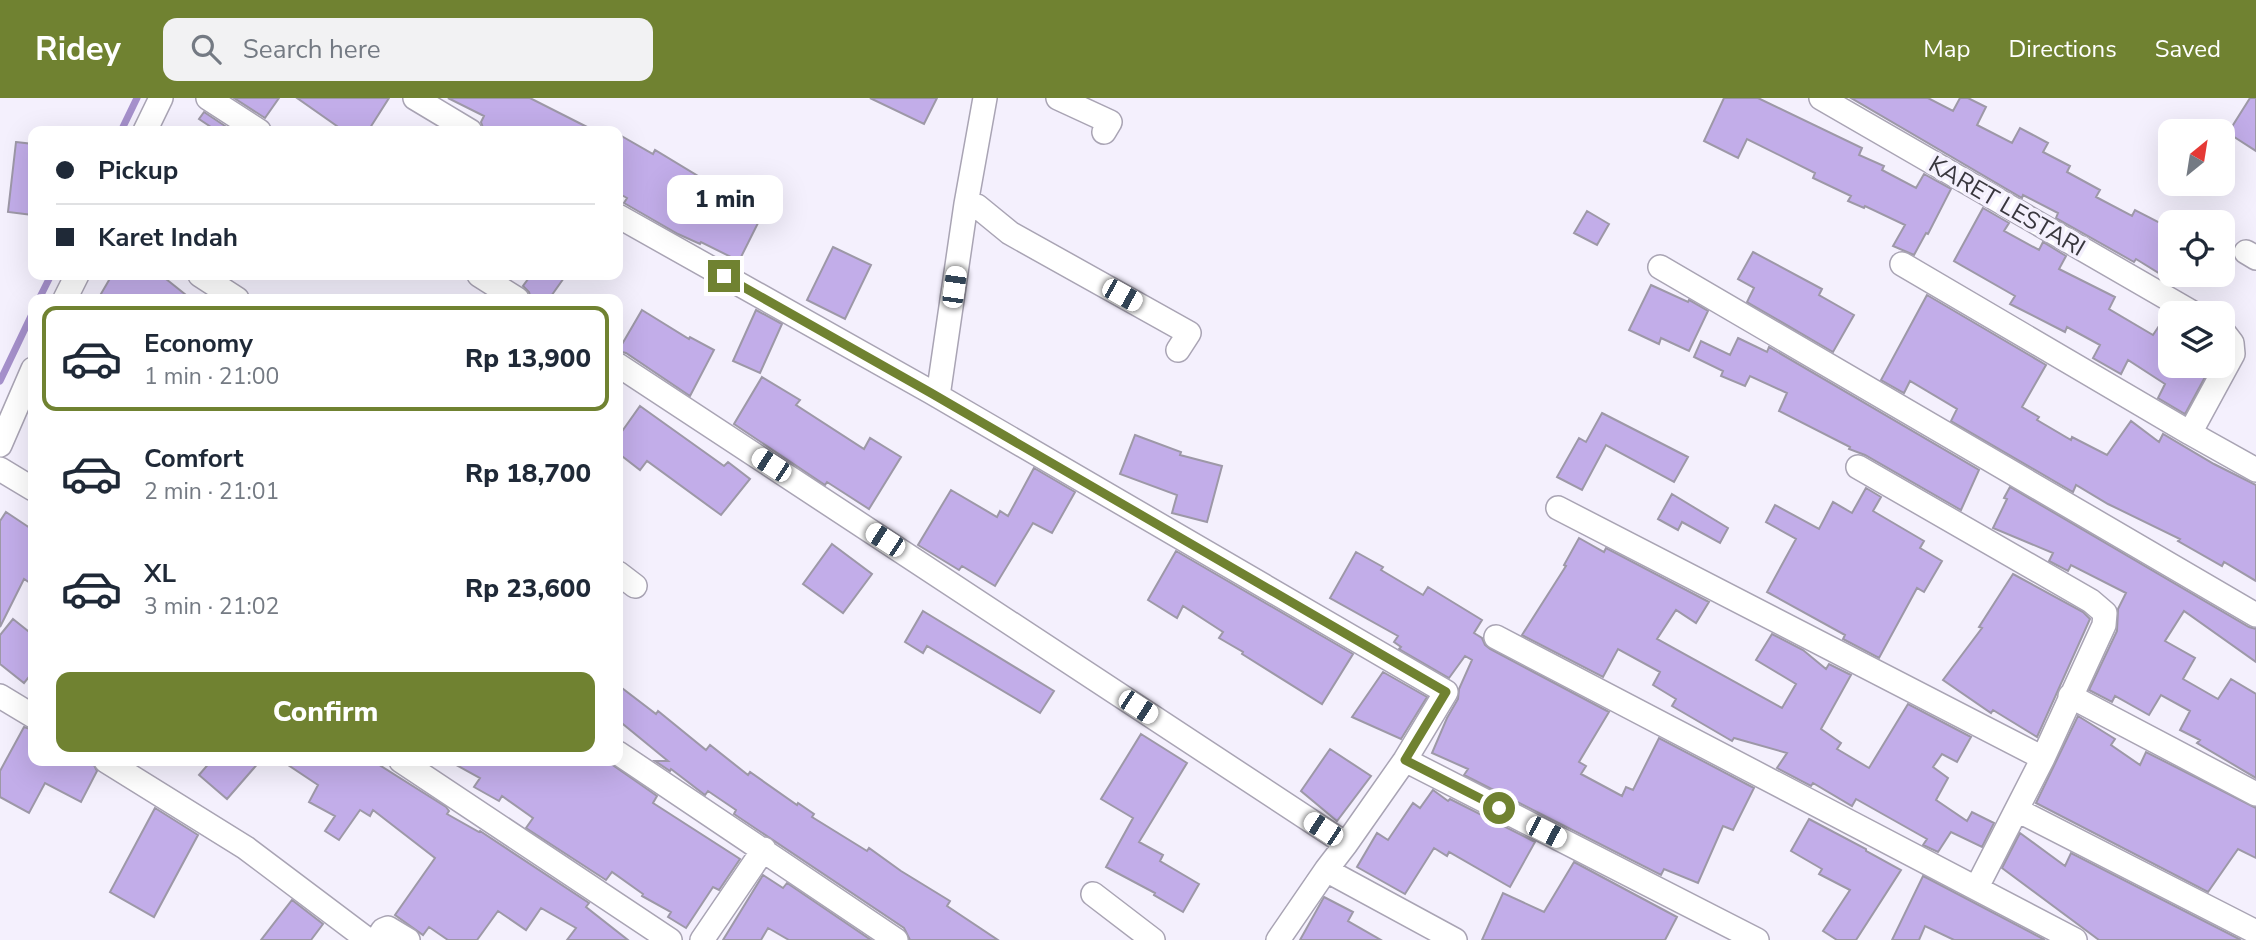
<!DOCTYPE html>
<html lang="en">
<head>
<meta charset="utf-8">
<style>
	body { margin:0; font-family:"Nunito Sans",sans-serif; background:#f2f2f3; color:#1f2937; height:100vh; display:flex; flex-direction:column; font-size:26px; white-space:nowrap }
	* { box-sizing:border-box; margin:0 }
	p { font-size:23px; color:#747a83 }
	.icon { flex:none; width:38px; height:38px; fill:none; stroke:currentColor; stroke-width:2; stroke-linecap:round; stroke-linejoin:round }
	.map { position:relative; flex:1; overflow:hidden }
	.panel { position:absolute; left:28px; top:196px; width:595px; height:472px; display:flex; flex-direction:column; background:#fff; border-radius:14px; box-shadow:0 7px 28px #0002 }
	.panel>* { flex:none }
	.guide { position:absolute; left:28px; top:28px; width:595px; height:154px; border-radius:14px; box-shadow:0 7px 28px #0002; display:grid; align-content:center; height:154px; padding:0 28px; background:#fff }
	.needle { width:46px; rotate:30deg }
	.controls { position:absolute; left:2158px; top:21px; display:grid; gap:14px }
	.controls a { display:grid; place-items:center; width:77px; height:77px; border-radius:14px; background:#fff; box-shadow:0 7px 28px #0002; font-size:35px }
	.end { position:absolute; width:32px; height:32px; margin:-16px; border:9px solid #708231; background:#fff; box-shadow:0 0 0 4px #fff }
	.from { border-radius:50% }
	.bubble { position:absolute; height:49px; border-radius:14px; background:#fff; box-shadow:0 7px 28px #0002; font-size:23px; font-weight:800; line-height:49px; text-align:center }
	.car { position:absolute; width:21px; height:42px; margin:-21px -10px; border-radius:9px; box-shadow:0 0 5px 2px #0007; background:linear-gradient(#fff 24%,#345 0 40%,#fff 0 76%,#345 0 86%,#fff 0) }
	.guide b { display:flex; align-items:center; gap:24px; height:66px; font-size:26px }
	.guide b+b { border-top:2px solid #e0e1e3 }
	.guide i { width:18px; height:18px; background:#1f2937 }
	ul { padding:12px 0 0; list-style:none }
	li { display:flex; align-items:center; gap:21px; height:105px; margin:0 14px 10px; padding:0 14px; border:4px solid transparent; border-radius:14px }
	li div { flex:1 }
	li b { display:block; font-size:26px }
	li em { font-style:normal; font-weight:800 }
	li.on { border-color:#708231 }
	li>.icon { width:63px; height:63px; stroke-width:1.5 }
	.action { display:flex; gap:14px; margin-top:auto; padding:14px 28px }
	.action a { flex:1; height:80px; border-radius:14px; background:#708231; color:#fff; font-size:28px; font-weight:800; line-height:80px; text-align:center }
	header { display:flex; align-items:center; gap:42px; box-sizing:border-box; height:98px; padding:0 35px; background:#708231; color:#fff }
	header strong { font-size:33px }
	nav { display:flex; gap:38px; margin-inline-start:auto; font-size:24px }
	.search { width:490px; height:63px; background:#f2f2f3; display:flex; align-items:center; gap:18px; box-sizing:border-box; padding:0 24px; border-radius:14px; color:#747a83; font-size:26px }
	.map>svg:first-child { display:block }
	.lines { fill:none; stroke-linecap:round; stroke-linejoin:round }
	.stream { stroke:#a590cb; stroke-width:7 }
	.building { fill:#c2ade9; stroke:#9d98a7; stroke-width:2 }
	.street-casing { stroke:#a9a4b4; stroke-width:26 }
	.street { stroke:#fff; stroke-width:23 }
	.route { stroke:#708231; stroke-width:9 }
	.labels { text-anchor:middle; stroke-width:7; stroke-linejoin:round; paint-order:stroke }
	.street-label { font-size:24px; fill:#39373e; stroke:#f4f0fd }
</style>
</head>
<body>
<header>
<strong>Ridey</strong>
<div class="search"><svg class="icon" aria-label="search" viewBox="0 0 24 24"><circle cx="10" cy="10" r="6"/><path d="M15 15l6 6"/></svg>Search here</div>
<nav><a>Map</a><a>Directions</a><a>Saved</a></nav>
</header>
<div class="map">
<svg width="2256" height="842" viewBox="0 0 2256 842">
	<rect width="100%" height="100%" fill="#f4f0fd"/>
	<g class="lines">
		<path class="stream" d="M121,33L137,0
			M39,201L51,177
			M0,283L33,214"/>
	</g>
	<path class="building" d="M234,0H279L265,20Z
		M297,0H389L368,33H344Z
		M448,0H530L595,33H484L481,24L484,18Z
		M870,0H937L924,26Z
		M1724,0H1758L1862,50L1859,57L1884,68L1882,72L1916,90L1924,76L1951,91L1928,136L1926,135L1914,157L1893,148L1905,127L1865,108L1864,110L1848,103L1851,98L1813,80L1815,75L1747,41L1738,60L1704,43Z
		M1851,0H1928L1953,13L1960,0H1968L1986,9L1977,27L2012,45L2020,30L2048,45L2043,54L2070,68L2067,74L2100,92L2096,99L2132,118L2135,112L2170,130V163L2162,177L2136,161L2134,164L2056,120L2058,115L2023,97L2022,100Z
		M2250,0H2256V53L2228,35Z
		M204,14L225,28L222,33H217L199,21Z
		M618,36L653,56L655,52L726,95L725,96L763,115L739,163L701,144L700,146L678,136L624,105L627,100L618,95Z
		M16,44L33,46V117L8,114Z
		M1983,110L2009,125L2004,133L2039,152L2043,144L2066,158L2059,171L2115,199L2109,211L2153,237L2167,216L2170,218V268H2211L2185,316L2158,300L2165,286L2128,262L2121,276L2093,260L2100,247L2067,229L2065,234L2010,206L2015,198L1954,163Z
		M1587,113L1609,126L1597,147L1574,135Z
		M833,149L871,167L845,221L807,202Z
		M1753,154L1822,191L1819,197L1854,217L1833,254L1747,204L1754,190L1738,181Z
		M112,177H161L191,201H98Z
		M531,177H566L549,201H531L529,194L523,188Z
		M1651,187L1688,204L1689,202L1708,213L1689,253L1661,240L1659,246L1629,232Z
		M1927,197L2046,267L2022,309L2039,319L2037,322L2071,342L2072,339L2107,357L2131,323L2159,344L2163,336L2214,366L2256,387V483L2224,464L2222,468L2178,443L2180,441L2108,406L2076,387L2073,394L1951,323L1957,311L1910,283L1904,295L1881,282Z
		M642,212L689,241L690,239L714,252L690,298L626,255L618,253Z
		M756,212L782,226L760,275L733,263Z
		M1738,240L1767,254L1769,249L1979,372L1961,412L1865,357L1849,351L1850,349L1779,313L1787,295L1750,278L1745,288L1721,278L1723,273L1694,259L1701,243L1730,257Z
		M762,279L800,302L796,307L864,351L870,340L901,359L869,411L827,384L825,387L734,326Z
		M640,308L724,368L728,364L750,381L721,417L647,363L640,372L618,355V339Z
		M1602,315L1688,359L1674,384L1606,347L1582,392L1557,379L1579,340L1586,344Z
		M1135,337L1181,354L1180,357L1222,368L1207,424L1172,415L1177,397L1120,376Z
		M1034,370L1075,394L1052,435L1033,425L995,488L962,468L959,472L918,447L951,392L997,419L1000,413L1008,418Z
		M2010,389L2249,529L2256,531V564L2184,513L2165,543L2195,560L2183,581L2218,601L2231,581L2256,596V680L2197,645L2200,642L2180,632L2190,613L2161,597L2149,617L2115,598L2112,604L2089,592L2117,533L2118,511L2126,495L2071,467L2068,473L2049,463L2053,455L1993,430L2007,401L2004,400Z
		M1866,390L1881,399L1873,413L1924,443L1920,450L1942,463L1924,494L1917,490L1879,560L1843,541L1845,537L1767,494L1796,441L1766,424L1775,407L1819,431L1833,404L1852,415Z
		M1672,396L1728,430L1720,445L1682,424L1678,432L1658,421Z
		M6,414L33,432V487L24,481L0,529V423Z
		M1579,440L1604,454L1606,450L1709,504L1696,525L1676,512L1657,541L1782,610L1796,586L1756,562L1772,536L1803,552L1826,571L1829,566L1851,577L1821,631L1841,645L1837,651L1869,670L1908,606L1971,639L1957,664L1942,656L1933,669L1948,680L1936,702L1967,723L1972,714L1994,725L1982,749L1951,734L1938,754L1923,747L1927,741L1856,701L1852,708L1813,685L1811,688L1777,670L1787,655L1734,640L1732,643L1672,608L1676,601L1653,587L1660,574L1618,551L1603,579L1522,537L1566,468L1564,467Z
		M832,446L872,476L843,515L803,486Z
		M1176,453L1353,556L1322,606L1242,556L1243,554L1219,540L1223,534L1183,508L1177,520L1148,502Z
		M1356,454L1383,469L1381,472L1423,497L1428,489L1482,522L1474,535L1482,540L1485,547L1490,551L1609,614L1579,664L1586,668L1581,676L1622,698L1626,689L1633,692L1659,640L1754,690L1733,732L1723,728L1698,785L1664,771L1661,777L1464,677L1468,671L1432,655L1447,620L1458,601L1459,591L1472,562L1465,558L1449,580L1399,551L1401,549L1394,544L1398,538L1330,500Z
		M2013,476L2083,514L2090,521L2037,639L1993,612L1991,615L1943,582L1982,530L1979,529Z
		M923,513L1054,593L1040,615L927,548L923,555L905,544Z
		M13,521L33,537V574L24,585L0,566V537Z
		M1383,574L1427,599L1401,641L1352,619Z
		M618,587L656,616L658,613L706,652L710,647L748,677L750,674L797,707L798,705L814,716L812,719L867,753L869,750L901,773L950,803L947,808L998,842H910L904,830L734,716L736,712L708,693L705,697L671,671L670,673L655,663H668L618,622Z
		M2078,618L2115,641L2111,647L2140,667L2146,654L2256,710V760L2238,751L2208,794L2036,705Z
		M24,629L33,632V663H92L97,673L81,704L45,685L29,715L0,699V673Z
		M1141,636L1187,665L1139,744L1163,757L1160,763L1199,786L1183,814L1154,797L1155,795L1106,769L1133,720L1101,701Z
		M1330,651L1371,678L1337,723L1301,693Z
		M211,663H260L227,701L199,677Z
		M282,663H373L446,709L449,713L447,716L479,734L480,733L589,805L586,809L628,842H567L576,830L541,810L526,832L498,813L477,842H448L429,829L423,837L395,817L435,760L373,712L370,718L360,712L339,742L325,733L335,718L309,704L318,687Z
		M449,663H607L657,698L653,705L740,761L719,792L713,789L686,830L668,819L671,814L642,798L643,796L612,774L606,782L526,730L533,720L502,698L499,703L474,689L480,680Z
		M1433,692L1448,703L1450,701L1535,744L1510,789L1449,754L1447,758L1434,750L1405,796L1357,769L1377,735L1388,742L1413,705L1420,710Z
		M155,710L198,737L154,819L110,794Z
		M1809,721L1866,751V753L1901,772L1856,842H1837L1823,833L1850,792L1819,776L1822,771L1791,753Z
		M2020,735L2065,768L2071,755L2241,842H2099L2002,770Z
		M1574,764L1677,819L1665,842H1482L1503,795L1544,814Z
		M763,777L783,790L787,785L871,842H789L768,830L761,842H723Z
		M1923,778L1927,780L2045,842H1954L1925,828L1919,842H1892Z
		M1324,799L1353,814L1348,823L1381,842H1300Z
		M292,802L323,826L311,842H261Z"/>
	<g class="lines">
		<defs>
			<path id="street" d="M208,0L259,33
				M415,0L470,33
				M985,0L966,106L977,108L1010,135L1189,235L1178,252
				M1058,0L1110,24L1104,34
				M1821,0L2193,215
				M145,33L161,0
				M618,118L931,294L1446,594L1405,662L1346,746
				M2246,154L2256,160
				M1902,166L2190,335
				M1660,169L2256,517
				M200,177L237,201
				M479,177L517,201
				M65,201L77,177
				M2222,232L2232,245L2233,256L2190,335L2256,372
				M618,267L1346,746L1326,772L1455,842
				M938,298L966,106
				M0,347L33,271
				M1858,369L2091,503L2105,515L2104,527L2043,660L1977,789
				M0,371L33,391
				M1558,410L2043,660
				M618,475L635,488
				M1496,539L2075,842
				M0,598L33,618
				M2070,598L2256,696
				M618,655L896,842
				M1405,662L1757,842
				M106,663L246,750L368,842
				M401,663L670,842
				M2017,712L2256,834
				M1093,796L1153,842
				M377,842L383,832L388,830L408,842
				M702,842L764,751
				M1278,842L1326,772"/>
		</defs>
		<use href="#street" class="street-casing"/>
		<use href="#street" class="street"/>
	</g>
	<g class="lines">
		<path class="route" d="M724,178L931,295L1446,594L1405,662L1499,710"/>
	</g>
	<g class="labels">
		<g class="street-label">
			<text transform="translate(2007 108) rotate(30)" y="8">KARET LESTARI</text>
		</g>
	</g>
</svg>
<div class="controls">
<a><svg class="needle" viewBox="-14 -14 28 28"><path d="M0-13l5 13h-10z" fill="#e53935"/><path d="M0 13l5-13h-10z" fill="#747a83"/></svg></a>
<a><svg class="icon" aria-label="locate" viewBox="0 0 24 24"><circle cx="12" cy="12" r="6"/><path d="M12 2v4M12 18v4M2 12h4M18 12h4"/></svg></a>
<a><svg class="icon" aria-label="layers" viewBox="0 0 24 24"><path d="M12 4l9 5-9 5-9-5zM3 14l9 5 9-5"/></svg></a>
</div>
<i class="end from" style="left:1499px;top:710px"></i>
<i class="end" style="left:724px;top:178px"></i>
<div class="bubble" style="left:667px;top:77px;width:116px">1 min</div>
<i class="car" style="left:954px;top:189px;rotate:8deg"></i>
<i class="car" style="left:1122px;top:197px;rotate:119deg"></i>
<i class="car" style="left:771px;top:367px;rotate:303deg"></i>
<i class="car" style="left:885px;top:442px;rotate:303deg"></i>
<i class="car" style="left:1138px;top:609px;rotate:123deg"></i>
<i class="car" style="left:1323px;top:731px;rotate:303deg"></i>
<i class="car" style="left:1546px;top:734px;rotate:117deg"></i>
<div class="guide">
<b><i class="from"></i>Pickup</b>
<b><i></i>Karet Indah</b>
</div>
<section class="panel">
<ul>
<li class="on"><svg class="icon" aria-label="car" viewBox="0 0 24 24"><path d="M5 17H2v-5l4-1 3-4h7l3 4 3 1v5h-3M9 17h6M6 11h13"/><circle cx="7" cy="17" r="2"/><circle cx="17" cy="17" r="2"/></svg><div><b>Economy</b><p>1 min · 21:00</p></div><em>Rp 13,900</em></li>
<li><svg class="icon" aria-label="car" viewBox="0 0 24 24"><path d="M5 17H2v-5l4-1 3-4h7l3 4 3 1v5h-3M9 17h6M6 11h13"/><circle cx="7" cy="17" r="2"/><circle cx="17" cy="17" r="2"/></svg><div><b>Comfort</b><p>2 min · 21:01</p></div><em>Rp 18,700</em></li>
<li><svg class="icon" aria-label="car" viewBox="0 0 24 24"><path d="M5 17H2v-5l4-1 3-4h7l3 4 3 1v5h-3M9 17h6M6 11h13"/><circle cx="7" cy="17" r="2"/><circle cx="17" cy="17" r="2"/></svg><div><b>XL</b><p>3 min · 21:02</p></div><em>Rp 23,600</em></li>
</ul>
<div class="action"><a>Confirm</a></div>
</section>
</div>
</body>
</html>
